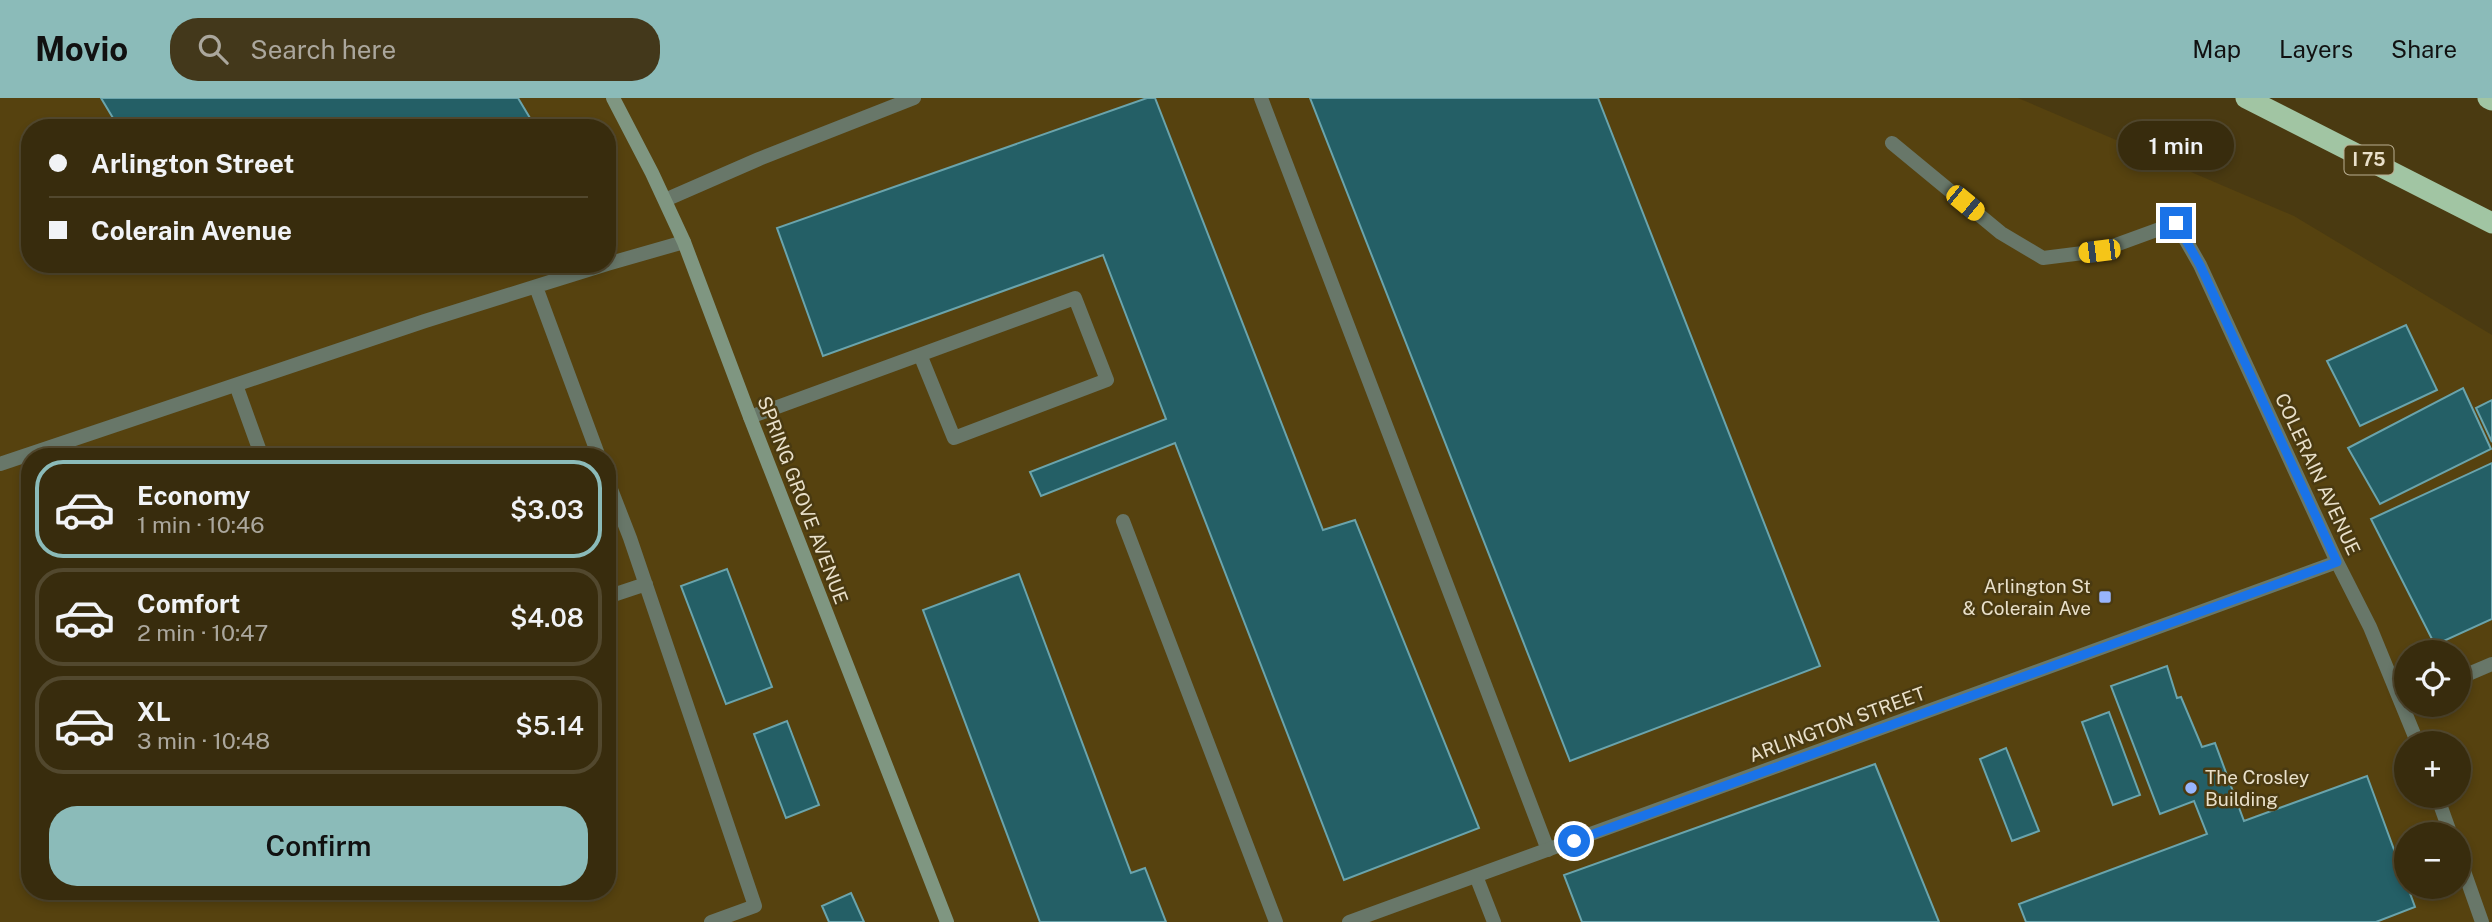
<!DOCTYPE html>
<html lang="en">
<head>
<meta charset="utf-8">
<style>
	body { margin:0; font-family:"Public Sans",sans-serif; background:#43381b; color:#f1f3f6; height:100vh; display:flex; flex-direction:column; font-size:26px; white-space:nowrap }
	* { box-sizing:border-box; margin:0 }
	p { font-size:23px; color:#aba79d }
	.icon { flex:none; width:38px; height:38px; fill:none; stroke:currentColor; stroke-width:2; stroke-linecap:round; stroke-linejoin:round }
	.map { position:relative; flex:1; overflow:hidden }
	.drawer { position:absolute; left:21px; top:350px; width:595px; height:452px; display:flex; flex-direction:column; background:#382c0d; border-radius:28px; box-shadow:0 4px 10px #0003,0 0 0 2px #52482e }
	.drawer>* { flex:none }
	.guide { position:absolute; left:21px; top:21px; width:595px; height:154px; border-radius:28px; box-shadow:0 4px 10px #0003,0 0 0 2px #52482e; display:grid; align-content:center; height:154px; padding:0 28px; background:#382c0d }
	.fabs { position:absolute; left:2394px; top:542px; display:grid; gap:14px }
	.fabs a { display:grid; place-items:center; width:77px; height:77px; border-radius:50%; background:#382c0d; box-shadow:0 4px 10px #0003,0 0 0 2px #52482e; font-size:35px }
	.end { position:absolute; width:32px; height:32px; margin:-16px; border:9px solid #1a73e8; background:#fff; box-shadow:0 0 0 4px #fff }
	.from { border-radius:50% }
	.bubble { position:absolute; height:49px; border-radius:24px; background:#382c0d; box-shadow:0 4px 10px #0003,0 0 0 2px #52482e; font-size:23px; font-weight:600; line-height:49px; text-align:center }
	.car { position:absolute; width:21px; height:42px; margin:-21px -10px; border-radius:9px; box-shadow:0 0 5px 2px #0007; background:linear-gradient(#f5c518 24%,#345 0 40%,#f5c518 0 76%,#345 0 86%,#f5c518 0) }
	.guide b { display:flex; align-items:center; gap:24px; height:66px; font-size:26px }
	.guide b+b { border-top:2px solid #52482e }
	.guide i { width:18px; height:18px; background:#f1f3f6 }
	ul { padding:12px 0 0; list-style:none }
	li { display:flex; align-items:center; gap:21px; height:98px; margin:0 14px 10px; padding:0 14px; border:4px solid #52482e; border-radius:28px }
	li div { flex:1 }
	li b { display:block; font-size:26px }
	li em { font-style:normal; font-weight:600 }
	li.current { border-color:#8bbbb9 }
	li>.icon { width:63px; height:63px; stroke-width:1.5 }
	.primary-button { display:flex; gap:14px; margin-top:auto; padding:14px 28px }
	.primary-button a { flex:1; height:80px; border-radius:28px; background:#8bbbb9; color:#111; font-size:28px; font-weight:600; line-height:80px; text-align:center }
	header { display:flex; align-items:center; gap:42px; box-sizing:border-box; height:98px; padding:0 35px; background:#8bbbb9; color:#111 }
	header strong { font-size:33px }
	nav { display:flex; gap:38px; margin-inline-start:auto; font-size:24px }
	.search { width:490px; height:63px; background:#43381b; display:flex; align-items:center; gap:18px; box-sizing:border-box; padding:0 24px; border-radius:28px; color:#aba79d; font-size:26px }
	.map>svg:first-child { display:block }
	.built { fill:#56420f; fill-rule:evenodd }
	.building { fill:#245f66; stroke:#6aa4ac; stroke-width:2 }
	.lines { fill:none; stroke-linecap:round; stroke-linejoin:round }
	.service { stroke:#687769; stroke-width:14 }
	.minor { stroke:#687769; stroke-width:14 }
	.secondary { stroke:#7f9681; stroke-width:14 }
	.motorway { stroke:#a1c5a3; stroke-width:21 }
	.route { stroke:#1a73e8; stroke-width:9 }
	.poi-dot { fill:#98b5fd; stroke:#4a3a11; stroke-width:2.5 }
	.labels { text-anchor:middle; stroke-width:5; stroke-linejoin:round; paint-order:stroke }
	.shield { fill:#4a3a11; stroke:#b9ae92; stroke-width:2 }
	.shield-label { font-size:18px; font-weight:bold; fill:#e9e0ca }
	.street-label { font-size:19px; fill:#e9e0ca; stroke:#4a3a11 }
	.poi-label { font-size:19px; fill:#e9e0ca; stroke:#4a3a11; text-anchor:end }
</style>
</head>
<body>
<header>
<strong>Movio</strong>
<div class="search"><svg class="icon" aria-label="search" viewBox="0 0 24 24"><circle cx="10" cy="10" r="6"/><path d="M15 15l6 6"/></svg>Search here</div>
<nav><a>Map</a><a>Layers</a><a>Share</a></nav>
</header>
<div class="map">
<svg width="2492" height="824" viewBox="0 0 2492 824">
	<rect width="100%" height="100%" fill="#4a3a11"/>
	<path class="built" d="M0,0H2018L2294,118L2492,237V824H0ZM30,30H607V166H30ZM30,359H607V793H30ZM2406,555H2459V607H2406ZM2406,646H2459V698H2406ZM2406,737H2459V789H2406Z"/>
	<path class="building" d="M101,0H518L536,30H119Z
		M1147,0H1155L1323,432L1355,422L1479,730L1344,782L1175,345L1041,398L1030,374L1166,321L1103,157L823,258L777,130Z
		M1310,0H1598L1820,568L1570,663Z
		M2406,227L2437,292L2360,328L2327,263Z
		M2463,290L2491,351L2380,406L2348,350Z
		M2492,302V344L2476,310Z
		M2492,365V521L2435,547L2371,421Z
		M727,471L772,589L726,606L681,488Z
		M1019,476L1131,775L1145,770L1166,824H1040L923,512Z
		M2167,568L2177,600L2181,599L2202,649L2215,645L2244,723L2367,678L2415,809L2376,824H2026L2019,806L2207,736L2194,703L2160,716L2111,588Z
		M2109,614L2140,697L2113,707L2082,624Z
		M787,623L819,707L786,720L754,636Z
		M2006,650L2039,733L2012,743L1980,661Z
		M1875,666L1939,824H1582L1564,777Z
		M851,795L864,824H829L822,808Z"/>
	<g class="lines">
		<path class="service" d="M1261,0L1548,752
			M1892,45L2001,135L2043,160L2099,153L2176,125
			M665,102L759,61L914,0
			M607,166L684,144
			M536,189L599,359
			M236,287L262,359
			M750,319L1075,200L1107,282L954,340L921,259
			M0,366L425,223L607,166
			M607,381L630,440L755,808L711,824
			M1123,423L1276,824
			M607,499L646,486
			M2459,580L2492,566"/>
		<path class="minor" d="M2176,125L2200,167L2337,464L2370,529L2418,646
			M2437,698L2451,737
			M2459,759L2482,824
			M1476,778L1494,824
			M1349,824L2337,464"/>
		<path class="secondary" d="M613,0L652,75L684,144L750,319L947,824"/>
		<path class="motorway" d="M2246,0L2492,125
			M2488,0L2492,2"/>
	</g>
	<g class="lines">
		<path class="route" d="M1574,743L2337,464L2200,167L2176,125"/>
	</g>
	<g class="poi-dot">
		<rect x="2098" y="492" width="14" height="14" rx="3.5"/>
		<circle cx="2191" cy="690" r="7"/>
	</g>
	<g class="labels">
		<rect class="shield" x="2344.5" y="47.5" width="49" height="29" rx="5"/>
		<g class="shield-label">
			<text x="2369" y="68">I 75</text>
		</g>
		<g class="street-label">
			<text transform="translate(2318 376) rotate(65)" y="7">COLERAIN AVENUE</text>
			<text transform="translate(803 402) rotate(69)" y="7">SPRING GROVE AVENUE</text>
			<text transform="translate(1837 626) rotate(-20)" y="7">ARLINGTON STREET</text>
		</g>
		<g class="poi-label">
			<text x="2091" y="495">Arlington St<tspan x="2091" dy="22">&amp; Colerain Ave</tspan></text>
			<text x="2205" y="686" text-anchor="start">The Crosley<tspan x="2205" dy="22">Building</tspan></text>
		</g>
	</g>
</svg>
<div class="fabs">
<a><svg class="icon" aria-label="locate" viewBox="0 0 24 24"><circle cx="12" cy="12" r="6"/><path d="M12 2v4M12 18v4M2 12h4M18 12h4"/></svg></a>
<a>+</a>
<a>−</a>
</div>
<i class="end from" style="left:1574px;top:743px"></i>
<i class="end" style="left:2176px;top:125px"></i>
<div class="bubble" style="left:2118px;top:23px;width:116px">1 min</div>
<i class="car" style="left:1965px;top:105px;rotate:129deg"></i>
<i class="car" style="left:2099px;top:153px;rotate:263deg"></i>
<div class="guide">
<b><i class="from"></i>Arlington Street</b>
<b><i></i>Colerain Avenue</b>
</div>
<section class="drawer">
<ul>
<li class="current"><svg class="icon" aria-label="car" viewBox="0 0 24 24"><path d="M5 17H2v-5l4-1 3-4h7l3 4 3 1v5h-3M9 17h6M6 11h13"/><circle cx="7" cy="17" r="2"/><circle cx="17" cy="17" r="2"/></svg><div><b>Economy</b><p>1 min · 10:46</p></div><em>$3.03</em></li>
<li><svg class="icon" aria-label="car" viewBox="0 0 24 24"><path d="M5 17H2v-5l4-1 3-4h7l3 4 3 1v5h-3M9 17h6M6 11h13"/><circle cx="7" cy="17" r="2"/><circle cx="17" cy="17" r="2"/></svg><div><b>Comfort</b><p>2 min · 10:47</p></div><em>$4.08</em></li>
<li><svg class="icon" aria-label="car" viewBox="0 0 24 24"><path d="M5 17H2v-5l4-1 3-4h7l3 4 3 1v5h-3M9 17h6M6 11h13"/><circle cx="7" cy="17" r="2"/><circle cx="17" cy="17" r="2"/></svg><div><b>XL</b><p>3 min · 10:48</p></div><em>$5.14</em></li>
</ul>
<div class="primary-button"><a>Confirm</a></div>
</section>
</div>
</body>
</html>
